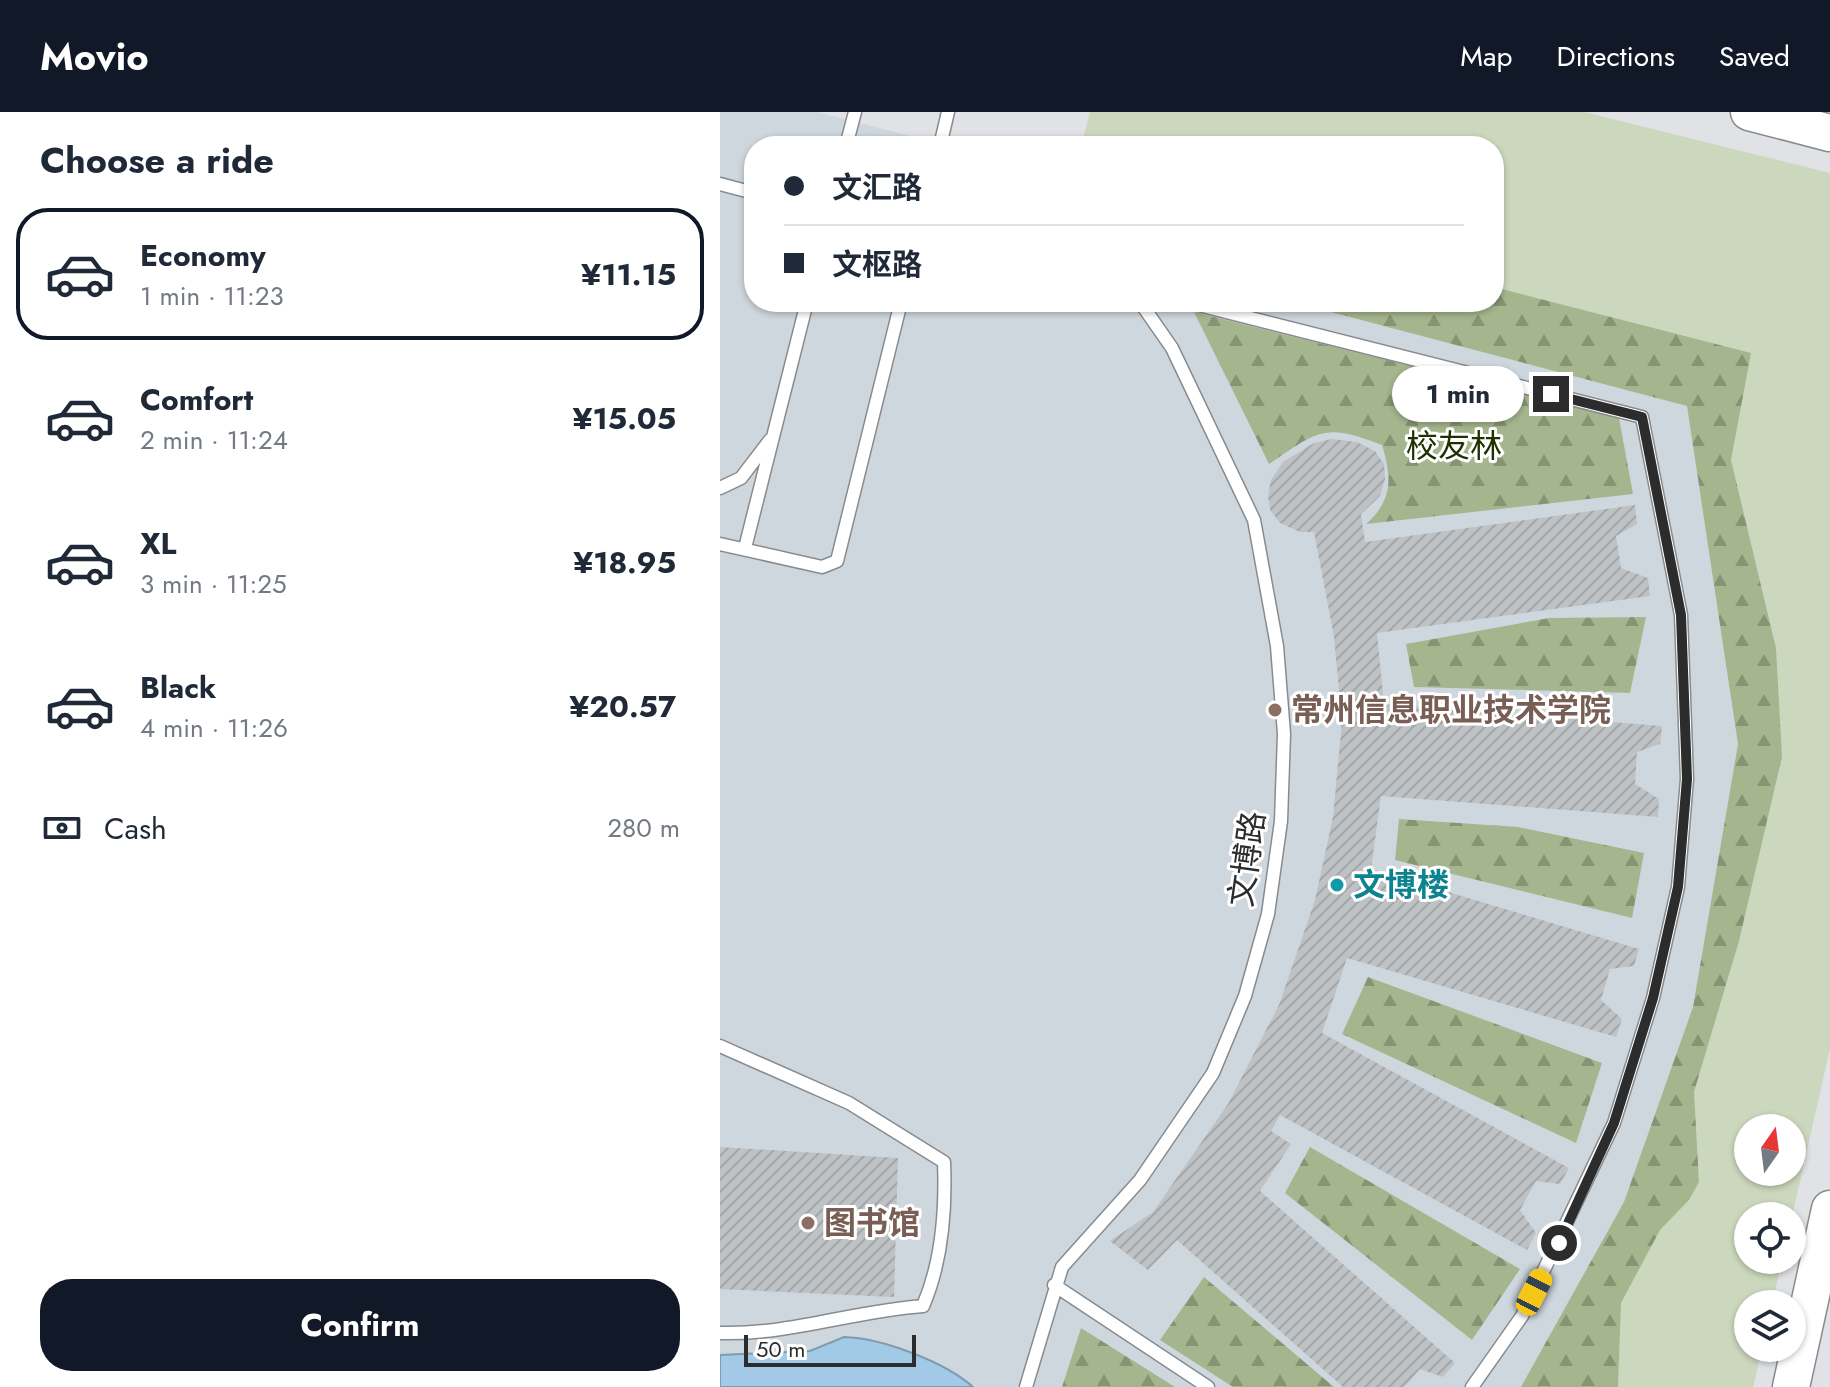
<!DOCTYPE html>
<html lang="en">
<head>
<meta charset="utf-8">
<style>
	body { margin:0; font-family:Jost,"Noto Sans SC",sans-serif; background:#f6f6f7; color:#1f2937; height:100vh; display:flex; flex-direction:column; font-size:30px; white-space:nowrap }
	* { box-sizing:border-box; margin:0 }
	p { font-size:26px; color:#747a83 }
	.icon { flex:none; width:44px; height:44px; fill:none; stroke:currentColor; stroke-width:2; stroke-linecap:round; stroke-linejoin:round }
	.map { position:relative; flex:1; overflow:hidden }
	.drawer { display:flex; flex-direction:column; background:#fff; width:720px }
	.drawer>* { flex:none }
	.hud { position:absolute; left:24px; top:24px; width:760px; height:176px; border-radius:32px; box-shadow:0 2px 6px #0004; display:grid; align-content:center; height:176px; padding:0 40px; background:#fff }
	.needle { width:52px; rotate:14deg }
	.fabs { position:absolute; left:1014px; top:1002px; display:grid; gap:16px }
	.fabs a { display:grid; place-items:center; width:72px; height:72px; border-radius:50%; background:#fff; box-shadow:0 2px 6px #0004; font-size:40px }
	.scale { position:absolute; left:24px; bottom:20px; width:172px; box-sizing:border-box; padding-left:8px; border:4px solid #2c2c2d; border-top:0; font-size:22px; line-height:28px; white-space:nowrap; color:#2c2c2d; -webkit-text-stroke:6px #fff; paint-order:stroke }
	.end { position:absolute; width:36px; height:36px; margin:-18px; border:10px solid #2c2c2d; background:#fff; box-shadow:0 0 0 4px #fff }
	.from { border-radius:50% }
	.bubble { position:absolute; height:56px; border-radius:28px; background:#fff; box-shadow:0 2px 6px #0004; font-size:26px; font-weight:700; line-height:56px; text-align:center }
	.car { position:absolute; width:24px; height:48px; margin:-24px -12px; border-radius:10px; box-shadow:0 0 6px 2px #0007; background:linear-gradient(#f5c518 24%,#345 0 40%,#f5c518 0 76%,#345 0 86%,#f5c518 0) }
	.hud b { display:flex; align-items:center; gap:28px; height:76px; font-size:30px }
	.hud b+b { border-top:2px solid #e0e1e3 }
	.hud i { width:20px; height:20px; background:#1f2937 }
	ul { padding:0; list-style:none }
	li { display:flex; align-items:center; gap:24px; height:132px; margin:0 16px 12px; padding:0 24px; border:4px solid transparent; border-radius:32px }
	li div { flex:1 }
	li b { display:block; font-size:30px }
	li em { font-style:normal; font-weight:700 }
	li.selected { border-color:#111827 }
	li>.icon { width:72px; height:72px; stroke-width:1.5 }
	h2 { padding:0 40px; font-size:36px; line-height:96px }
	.pay { display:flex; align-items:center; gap:20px; height:88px; padding:0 40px; font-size:30px }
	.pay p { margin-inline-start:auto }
	.action { display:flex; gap:16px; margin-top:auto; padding:16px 40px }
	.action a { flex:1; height:92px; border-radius:32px; background:#111827; color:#fff; font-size:32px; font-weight:700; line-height:92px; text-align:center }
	header { display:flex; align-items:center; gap:48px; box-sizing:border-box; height:112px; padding:0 40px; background:#111827; color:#fff }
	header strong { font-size:38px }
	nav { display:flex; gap:44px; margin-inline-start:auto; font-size:28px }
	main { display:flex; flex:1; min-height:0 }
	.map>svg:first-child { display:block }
	.built { fill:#cfd7de; fill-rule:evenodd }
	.green { fill:#ccd8bd; fill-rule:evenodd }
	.forest { fill:url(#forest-firs) }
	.water { fill:#a2cae7; stroke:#7f9baf; stroke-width:2 }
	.building { fill:url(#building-hatch) }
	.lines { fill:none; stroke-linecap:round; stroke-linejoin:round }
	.lane-casing { stroke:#888b8d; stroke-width:15 }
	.secondary-casing { stroke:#888b8d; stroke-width:39 }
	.lane { stroke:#fff; stroke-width:12 }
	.secondary { stroke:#fff; stroke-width:36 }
	.route { stroke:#2c2c2d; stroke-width:10 }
	.education-dot { fill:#8d6e63; stroke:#fff; stroke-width:3 }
	.culture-dot { fill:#0f9aa8; stroke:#fff; stroke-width:3 }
	.labels { text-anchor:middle; stroke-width:6; stroke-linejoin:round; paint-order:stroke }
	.park-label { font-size:32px; fill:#213001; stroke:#fff }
	.education-label { font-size:32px; font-weight:bold; fill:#785e54; stroke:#fff; text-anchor:start }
	.street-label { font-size:32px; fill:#2c2c2d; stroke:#fff }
	.culture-label { font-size:32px; font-weight:bold; fill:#0d838f; stroke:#fff; text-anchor:start }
</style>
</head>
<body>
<header>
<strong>Movio</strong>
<nav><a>Map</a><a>Directions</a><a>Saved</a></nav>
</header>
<main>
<section class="drawer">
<h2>Choose a ride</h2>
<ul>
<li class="selected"><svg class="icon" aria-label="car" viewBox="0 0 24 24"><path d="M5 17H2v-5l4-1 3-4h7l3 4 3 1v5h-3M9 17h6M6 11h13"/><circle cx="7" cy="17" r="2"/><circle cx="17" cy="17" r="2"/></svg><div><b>Economy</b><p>1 min · 11:23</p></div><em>¥11.15</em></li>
<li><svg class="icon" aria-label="car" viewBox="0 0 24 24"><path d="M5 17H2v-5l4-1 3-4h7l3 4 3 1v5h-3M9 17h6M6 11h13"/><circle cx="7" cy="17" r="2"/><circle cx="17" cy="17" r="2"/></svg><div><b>Comfort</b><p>2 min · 11:24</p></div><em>¥15.05</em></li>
<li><svg class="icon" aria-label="car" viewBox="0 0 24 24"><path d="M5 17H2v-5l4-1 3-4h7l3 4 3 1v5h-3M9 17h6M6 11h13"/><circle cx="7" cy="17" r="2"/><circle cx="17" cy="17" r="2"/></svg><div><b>XL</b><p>3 min · 11:25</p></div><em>¥18.95</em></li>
<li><svg class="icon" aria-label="car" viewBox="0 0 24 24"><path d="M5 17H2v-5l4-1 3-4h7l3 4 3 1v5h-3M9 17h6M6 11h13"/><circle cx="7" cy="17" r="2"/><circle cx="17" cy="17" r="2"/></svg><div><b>Black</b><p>4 min · 11:26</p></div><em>¥20.57</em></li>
</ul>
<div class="pay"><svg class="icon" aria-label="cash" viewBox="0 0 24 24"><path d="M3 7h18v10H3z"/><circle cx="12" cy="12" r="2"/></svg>Cash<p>280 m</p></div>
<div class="action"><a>Confirm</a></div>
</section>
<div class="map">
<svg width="1110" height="1275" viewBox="0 0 1110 1275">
	<defs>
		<pattern id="forest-firs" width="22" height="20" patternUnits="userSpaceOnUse" patternTransform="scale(2)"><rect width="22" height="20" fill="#a5b68e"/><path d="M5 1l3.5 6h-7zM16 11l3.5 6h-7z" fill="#879474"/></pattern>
		<pattern id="building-hatch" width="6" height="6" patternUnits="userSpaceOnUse" patternTransform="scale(2)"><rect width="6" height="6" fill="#bfc2c4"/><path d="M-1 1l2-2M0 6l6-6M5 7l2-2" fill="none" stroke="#a4a7a9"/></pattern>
	</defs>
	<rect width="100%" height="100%" fill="#e0e2e5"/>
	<path class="built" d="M0,0H97L229,34H34V190H774V175L1110,261V936L1072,1104H1028V1148H1062L1052,1192H1028V1236H1042L1033,1275H0ZM1028,1016H1072V1060H1028Z"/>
	<path class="green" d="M370,0H864L1110,61V936L1072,1104H1028V1148H1062L1052,1192H1028V1236H1042L1033,1275H898L901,1191L940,1118L969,1088L979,1070L974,981L1019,829L1062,645L1055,529L1011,348L1030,241L774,175V34H361ZM1028,1016H1072V1060H1028Z"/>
	<path class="forest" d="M774,175L1031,241L1011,348L1056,536L1062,645L1019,829L974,980L979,1070L969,1088L940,1118L901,1191L898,1275H801L904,1090L973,895L1018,632L967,294L573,190H774Z
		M474,200L899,306L913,382L646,412C673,388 672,366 662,333C604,310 598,319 549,352Z
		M926,505L910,581L694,575L686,532L829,506Z
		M679,707L798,715L924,741L912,806L675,748Z
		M648,865L882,951L856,1031L622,922Z
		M590,1035L800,1157L752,1228L565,1081Z
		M484,1165L614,1275H513L440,1228Z
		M361,1216L455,1275H342Z"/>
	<path class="water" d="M124,1225C162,1226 225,1250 253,1275H0V1243L90,1239Z"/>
	<path class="building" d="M612,327L637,330L655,339L664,352L665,367L660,384L641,402L645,430L915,393L917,412L896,424L901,456L928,466L930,484L657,521L664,592L942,614L940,632L917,640L915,672L939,687L938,705L661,684L651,757L919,837L914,854L890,857L881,888L902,907L896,925L627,846L602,921L849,1056L840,1072L816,1069L800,1098L816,1121L807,1138L560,1003L551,1019L571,1032L540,1079L735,1251L723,1265L700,1257L684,1275H623L457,1128L428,1158L390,1129L433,1100L508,992L559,893L595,788L613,705L622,609L614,525L594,420H580L560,411L550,398L548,384L551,368L563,350L594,331Z
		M0,1035L178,1046L174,1185L0,1177Z"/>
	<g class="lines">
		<defs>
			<path id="lane" d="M126,34L135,0
				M220,34L228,0
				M0,72L34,81
				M467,190L922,305L961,503L967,667L958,775L933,886L894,1011L802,1204L752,1275
				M0,376L21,366L50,328
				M0,432L102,455L117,449L181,190
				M25,436L87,190
				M0,934L129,991L224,1050C226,1098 222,1150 203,1194C134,1199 69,1223 0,1221
				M334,1173L488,1275
				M306,1275L342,1155L420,1068L493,961L525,884L548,802L561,709L564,622L557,534L534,408L452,236L420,190"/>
			<path id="secondary" d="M1029,0L1110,21
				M1071,1275L1110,1097"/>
		</defs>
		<use href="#lane" class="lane-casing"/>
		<use href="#secondary" class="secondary-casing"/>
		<use href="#lane" class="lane"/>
		<use href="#secondary" class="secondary"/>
	</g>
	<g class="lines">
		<path class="route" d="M831,282L922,305L961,503L967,667L958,775L933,886L894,1011L839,1131"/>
	</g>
	<g class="education-dot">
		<circle cx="555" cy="598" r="8"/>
		<circle cx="88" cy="1111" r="8"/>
	</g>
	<circle class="culture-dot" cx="617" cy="773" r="8"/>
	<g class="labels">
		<g class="park-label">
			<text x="734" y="345">校友林</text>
		</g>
		<g class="education-label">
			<text x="571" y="609">常州信息职业技术学院</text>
			<text x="104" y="1122">图书馆</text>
		</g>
		<g class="street-label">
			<text transform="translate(527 747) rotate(-82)" y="11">文博路</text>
		</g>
		<g class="culture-label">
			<text x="633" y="784">文博楼</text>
		</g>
	</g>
</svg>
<div class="fabs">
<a><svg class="needle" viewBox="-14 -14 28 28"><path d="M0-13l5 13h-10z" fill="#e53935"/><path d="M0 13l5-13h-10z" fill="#747a83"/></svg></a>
<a><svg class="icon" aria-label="locate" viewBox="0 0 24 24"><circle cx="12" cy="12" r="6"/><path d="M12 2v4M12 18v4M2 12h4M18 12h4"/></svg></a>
<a><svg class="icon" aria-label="layers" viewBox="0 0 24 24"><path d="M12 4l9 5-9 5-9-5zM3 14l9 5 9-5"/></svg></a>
</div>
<div class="scale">50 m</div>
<i class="end from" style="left:839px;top:1131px"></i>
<i class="end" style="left:831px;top:282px"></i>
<div class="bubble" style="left:672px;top:254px;width:132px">1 min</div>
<i class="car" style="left:814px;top:1180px;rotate:27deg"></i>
<div class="hud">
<b><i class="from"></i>文汇路</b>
<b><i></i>文枢路</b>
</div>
</div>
</main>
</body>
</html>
